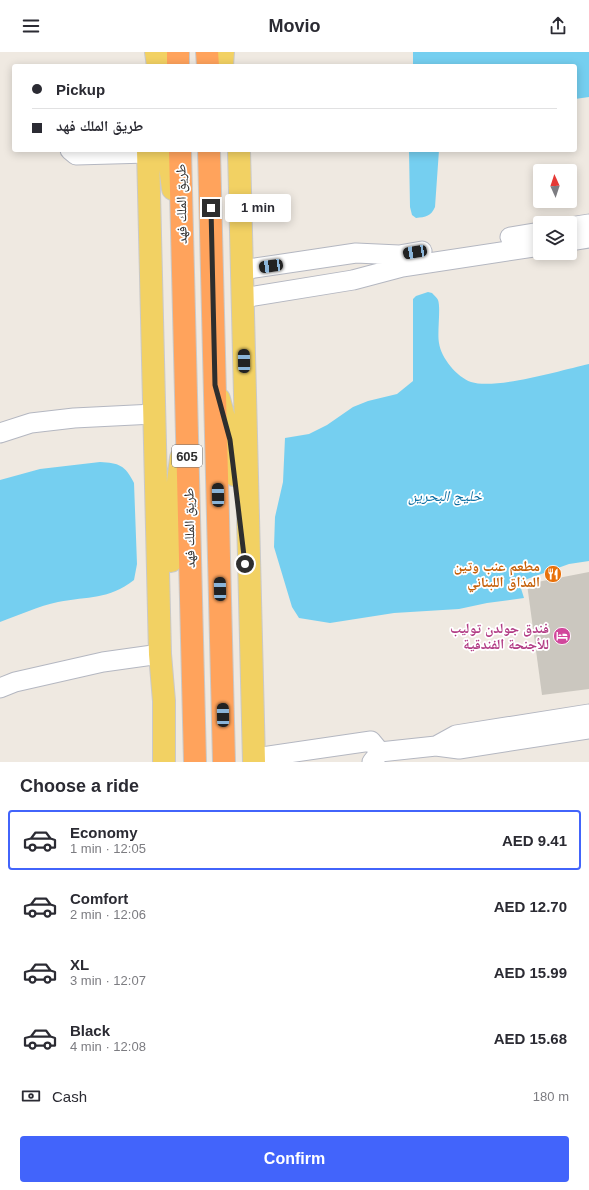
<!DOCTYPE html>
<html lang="en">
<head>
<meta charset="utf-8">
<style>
	body { margin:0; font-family:Helvetica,"Noto Naskh Arabic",sans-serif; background:#f2f2f3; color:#2b2b33; height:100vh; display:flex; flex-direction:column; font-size:15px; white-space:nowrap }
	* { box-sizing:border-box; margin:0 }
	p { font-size:13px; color:#7c7c81 }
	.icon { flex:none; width:22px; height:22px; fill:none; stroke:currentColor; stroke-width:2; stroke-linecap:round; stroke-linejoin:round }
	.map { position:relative; height:710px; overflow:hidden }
	.sheet { display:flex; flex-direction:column; background:#fff; flex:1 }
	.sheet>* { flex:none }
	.guide { position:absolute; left:12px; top:12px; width:565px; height:88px; border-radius:4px; box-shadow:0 2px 10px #0003; display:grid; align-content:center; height:88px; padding:0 20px; background:#fff }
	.needle { width:26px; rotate:357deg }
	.tools { position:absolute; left:533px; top:112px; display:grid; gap:8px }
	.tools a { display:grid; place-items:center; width:44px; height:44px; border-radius:4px; background:#fff; box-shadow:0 2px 10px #0003; font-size:20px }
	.end { position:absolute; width:18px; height:18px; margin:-9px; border:5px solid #2e2e2e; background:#fff; box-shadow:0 0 0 2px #fff }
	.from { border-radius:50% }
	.bubble { position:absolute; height:28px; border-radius:4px; background:#fff; box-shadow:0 2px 10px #0003; font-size:13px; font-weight:700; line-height:28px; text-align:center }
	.car { position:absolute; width:12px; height:24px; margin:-12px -6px; border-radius:5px; box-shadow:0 0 3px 1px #0007; background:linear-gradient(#222 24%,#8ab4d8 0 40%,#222 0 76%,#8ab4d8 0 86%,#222 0) }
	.guide b { display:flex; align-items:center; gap:14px; height:38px; font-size:15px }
	.guide b+b { border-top:1px solid #e1e1e2 }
	.guide i { width:10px; height:10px; background:#2b2b33 }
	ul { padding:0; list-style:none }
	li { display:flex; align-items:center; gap:12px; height:60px; margin:0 8px 6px; padding:0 12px; border:2px solid transparent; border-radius:4px }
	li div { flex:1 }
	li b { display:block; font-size:15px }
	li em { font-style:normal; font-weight:700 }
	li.current { border-color:#4264fb }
	li>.icon { width:36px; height:36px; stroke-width:1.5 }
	h2 { padding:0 20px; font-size:18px; line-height:48px }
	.pay { display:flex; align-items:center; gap:10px; height:44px; padding:0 20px; font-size:15px }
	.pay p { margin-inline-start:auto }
	.button { display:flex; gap:8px; margin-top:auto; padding:8px 20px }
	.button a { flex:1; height:46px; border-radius:4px; background:#4264fb; color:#fff; font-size:16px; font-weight:700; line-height:46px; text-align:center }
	header { display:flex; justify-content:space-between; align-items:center; height:52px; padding:0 20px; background:#fff; font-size:18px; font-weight:700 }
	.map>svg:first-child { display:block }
	.water { fill:#75cff0 }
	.building { fill:#cbc7bf }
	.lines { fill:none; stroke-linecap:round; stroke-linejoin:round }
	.minor-casing { stroke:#b4b7c1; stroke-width:21 }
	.major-casing { stroke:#c9c9c9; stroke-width:24 }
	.highway-casing { stroke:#c9c9c9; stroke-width:24 }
	.minor { stroke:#fff; stroke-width:19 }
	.major { stroke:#f2d163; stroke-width:22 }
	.highway { stroke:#ffa35c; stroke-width:22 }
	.route { stroke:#2e2e2e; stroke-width:5 }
	.labels { text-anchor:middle; stroke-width:3.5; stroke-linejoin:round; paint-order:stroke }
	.shield { fill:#fff; stroke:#6d6d6d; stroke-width:1 }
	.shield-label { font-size:13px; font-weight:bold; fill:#2e2e2e }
	.street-label { font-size:14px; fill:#2e2e2e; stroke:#fff }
	.food-label { font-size:14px; font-weight:bold; fill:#c56008; stroke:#fff; text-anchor:end }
	.hotel-label { font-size:14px; font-weight:bold; fill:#b23c85; stroke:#fff; text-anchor:end }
	.water-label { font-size:15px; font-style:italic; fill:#0d6fa3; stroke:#fff }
</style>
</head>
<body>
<header><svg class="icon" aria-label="menu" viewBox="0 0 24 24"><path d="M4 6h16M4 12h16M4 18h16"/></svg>Movio<svg class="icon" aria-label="share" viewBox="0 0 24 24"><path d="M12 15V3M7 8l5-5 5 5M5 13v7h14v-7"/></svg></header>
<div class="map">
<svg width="589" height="710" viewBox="0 0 589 710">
	<rect width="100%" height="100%" fill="#efe9e1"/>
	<path class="water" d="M413,0H589V45L575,47V14H413Z
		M409,98H439L435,155C431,164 426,165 416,166L412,163L410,155Z
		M428,240L432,241C434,243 437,246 438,248C441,256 437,280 439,291C441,306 457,325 471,330C496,338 562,318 589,312V509L569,512L519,530L524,546L487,551L459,557L394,561L330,571L299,566L292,555L274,495L275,465L283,430L285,386L309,382L327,373L353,355L368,349L397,342L413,329V247L416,244Z
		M100,410C119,411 125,413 134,431L137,512L134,528C108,548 89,544 58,550C39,554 19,563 0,570V428L40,417Z"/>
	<path class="building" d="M589,520V637L542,643L527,532Z"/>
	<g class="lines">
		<defs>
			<path id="minor" d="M70,98L76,103L148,101
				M570,175L589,172
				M510,185L540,180
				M570,189L589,186
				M242,218L356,201L399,203L422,199
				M243,246L353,228L402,215L540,194
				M0,381L31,371L74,366L154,362
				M0,636L15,630L103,610L160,602
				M436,694L456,683L589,662
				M254,706L371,689L380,700
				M372,710L380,700L436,694L459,697L589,677"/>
			<path id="major" d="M156,0L158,14
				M222,14L223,0
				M148,98L160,602L164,649V710
				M168,98L173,137
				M239,98L254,710
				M219,347L230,388L234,423
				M171,509L173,470L181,406"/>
			<path id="highway" d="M178,0V14
				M207,0L208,14
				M180,98L195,710
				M209,98L224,710"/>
		</defs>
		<use href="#minor" class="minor-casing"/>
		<use href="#major" class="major-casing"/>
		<use href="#highway" class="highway-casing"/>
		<use href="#minor" class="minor"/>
		<use href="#major" class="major"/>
		<use href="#highway" class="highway"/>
	</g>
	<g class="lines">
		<path class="route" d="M211,156L215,333L230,388L245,512"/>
	</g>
	<defs>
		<symbol id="restaurant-disc" viewBox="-11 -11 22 22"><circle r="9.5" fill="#e8710a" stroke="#fff"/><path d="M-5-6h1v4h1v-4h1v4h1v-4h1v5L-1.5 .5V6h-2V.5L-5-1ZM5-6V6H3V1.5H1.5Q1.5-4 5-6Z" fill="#fff"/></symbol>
		<symbol id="hotel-disc" viewBox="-11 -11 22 22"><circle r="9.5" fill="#d1479c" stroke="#fff"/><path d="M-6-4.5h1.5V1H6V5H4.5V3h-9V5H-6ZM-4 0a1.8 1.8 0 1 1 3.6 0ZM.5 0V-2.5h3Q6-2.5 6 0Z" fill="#fff"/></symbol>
	</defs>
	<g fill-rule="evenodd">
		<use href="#restaurant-disc" x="543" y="512" width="20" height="20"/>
		<use href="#hotel-disc" x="552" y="574" width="20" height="20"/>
	</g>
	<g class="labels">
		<rect class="shield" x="172" y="393" width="30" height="22" rx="3"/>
		<g class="shield-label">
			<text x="187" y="409">605</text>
		</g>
		<g class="street-label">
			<text transform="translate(181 152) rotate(-91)" y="5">طريق الملك فهد</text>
			<text transform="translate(189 476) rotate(-91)" y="5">طريق الملك فهد</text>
		</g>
		<g class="food-label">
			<text x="540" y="519">مطعم عنب وتين<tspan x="540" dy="16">المذاق اللبناني</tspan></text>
		</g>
		<g class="hotel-label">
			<text x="549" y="581">فندق جولدن توليب<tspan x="549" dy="16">للأجنحة الفندقية</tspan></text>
		</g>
		<g class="water-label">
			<text x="445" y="449">خليج البحرين</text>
		</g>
	</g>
</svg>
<div class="tools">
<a><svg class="needle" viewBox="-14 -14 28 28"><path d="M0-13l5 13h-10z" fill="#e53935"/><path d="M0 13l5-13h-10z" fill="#7c7c81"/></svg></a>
<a><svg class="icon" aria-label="layers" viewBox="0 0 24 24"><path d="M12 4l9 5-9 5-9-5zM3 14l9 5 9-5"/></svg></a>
</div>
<i class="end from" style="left:245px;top:512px"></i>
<i class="end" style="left:211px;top:156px"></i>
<div class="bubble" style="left:225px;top:142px;width:66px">1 min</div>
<i class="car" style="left:415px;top:200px;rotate:261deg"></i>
<i class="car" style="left:271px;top:214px;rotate:262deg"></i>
<i class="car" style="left:244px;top:309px;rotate:359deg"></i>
<i class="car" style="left:218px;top:443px;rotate:359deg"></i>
<i class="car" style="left:220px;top:537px;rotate:359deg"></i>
<i class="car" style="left:223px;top:663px;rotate:359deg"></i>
<div class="guide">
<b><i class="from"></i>Pickup</b>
<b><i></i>طريق الملك فهد</b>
</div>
</div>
<section class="sheet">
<h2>Choose a ride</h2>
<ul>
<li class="current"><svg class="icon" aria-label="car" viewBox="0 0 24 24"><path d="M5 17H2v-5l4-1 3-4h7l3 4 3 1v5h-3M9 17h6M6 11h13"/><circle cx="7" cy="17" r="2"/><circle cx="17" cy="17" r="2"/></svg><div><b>Economy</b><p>1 min · 12:05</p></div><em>AED 9.41</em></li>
<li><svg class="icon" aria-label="car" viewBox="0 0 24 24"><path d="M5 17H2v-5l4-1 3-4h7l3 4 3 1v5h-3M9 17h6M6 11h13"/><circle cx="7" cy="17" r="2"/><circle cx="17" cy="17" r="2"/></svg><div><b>Comfort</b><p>2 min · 12:06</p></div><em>AED 12.70</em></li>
<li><svg class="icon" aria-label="car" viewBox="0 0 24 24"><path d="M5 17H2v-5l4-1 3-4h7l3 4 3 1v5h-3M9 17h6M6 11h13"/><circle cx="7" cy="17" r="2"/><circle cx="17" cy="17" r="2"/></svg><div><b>XL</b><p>3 min · 12:07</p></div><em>AED 15.99</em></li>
<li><svg class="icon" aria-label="car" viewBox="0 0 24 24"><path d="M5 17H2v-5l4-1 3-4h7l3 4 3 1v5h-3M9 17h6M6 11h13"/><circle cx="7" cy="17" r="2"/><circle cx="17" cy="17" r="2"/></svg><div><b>Black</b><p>4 min · 12:08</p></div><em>AED 15.68</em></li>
</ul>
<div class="pay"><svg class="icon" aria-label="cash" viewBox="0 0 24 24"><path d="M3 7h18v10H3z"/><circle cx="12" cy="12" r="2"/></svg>Cash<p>180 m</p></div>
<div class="button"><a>Confirm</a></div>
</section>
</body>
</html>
